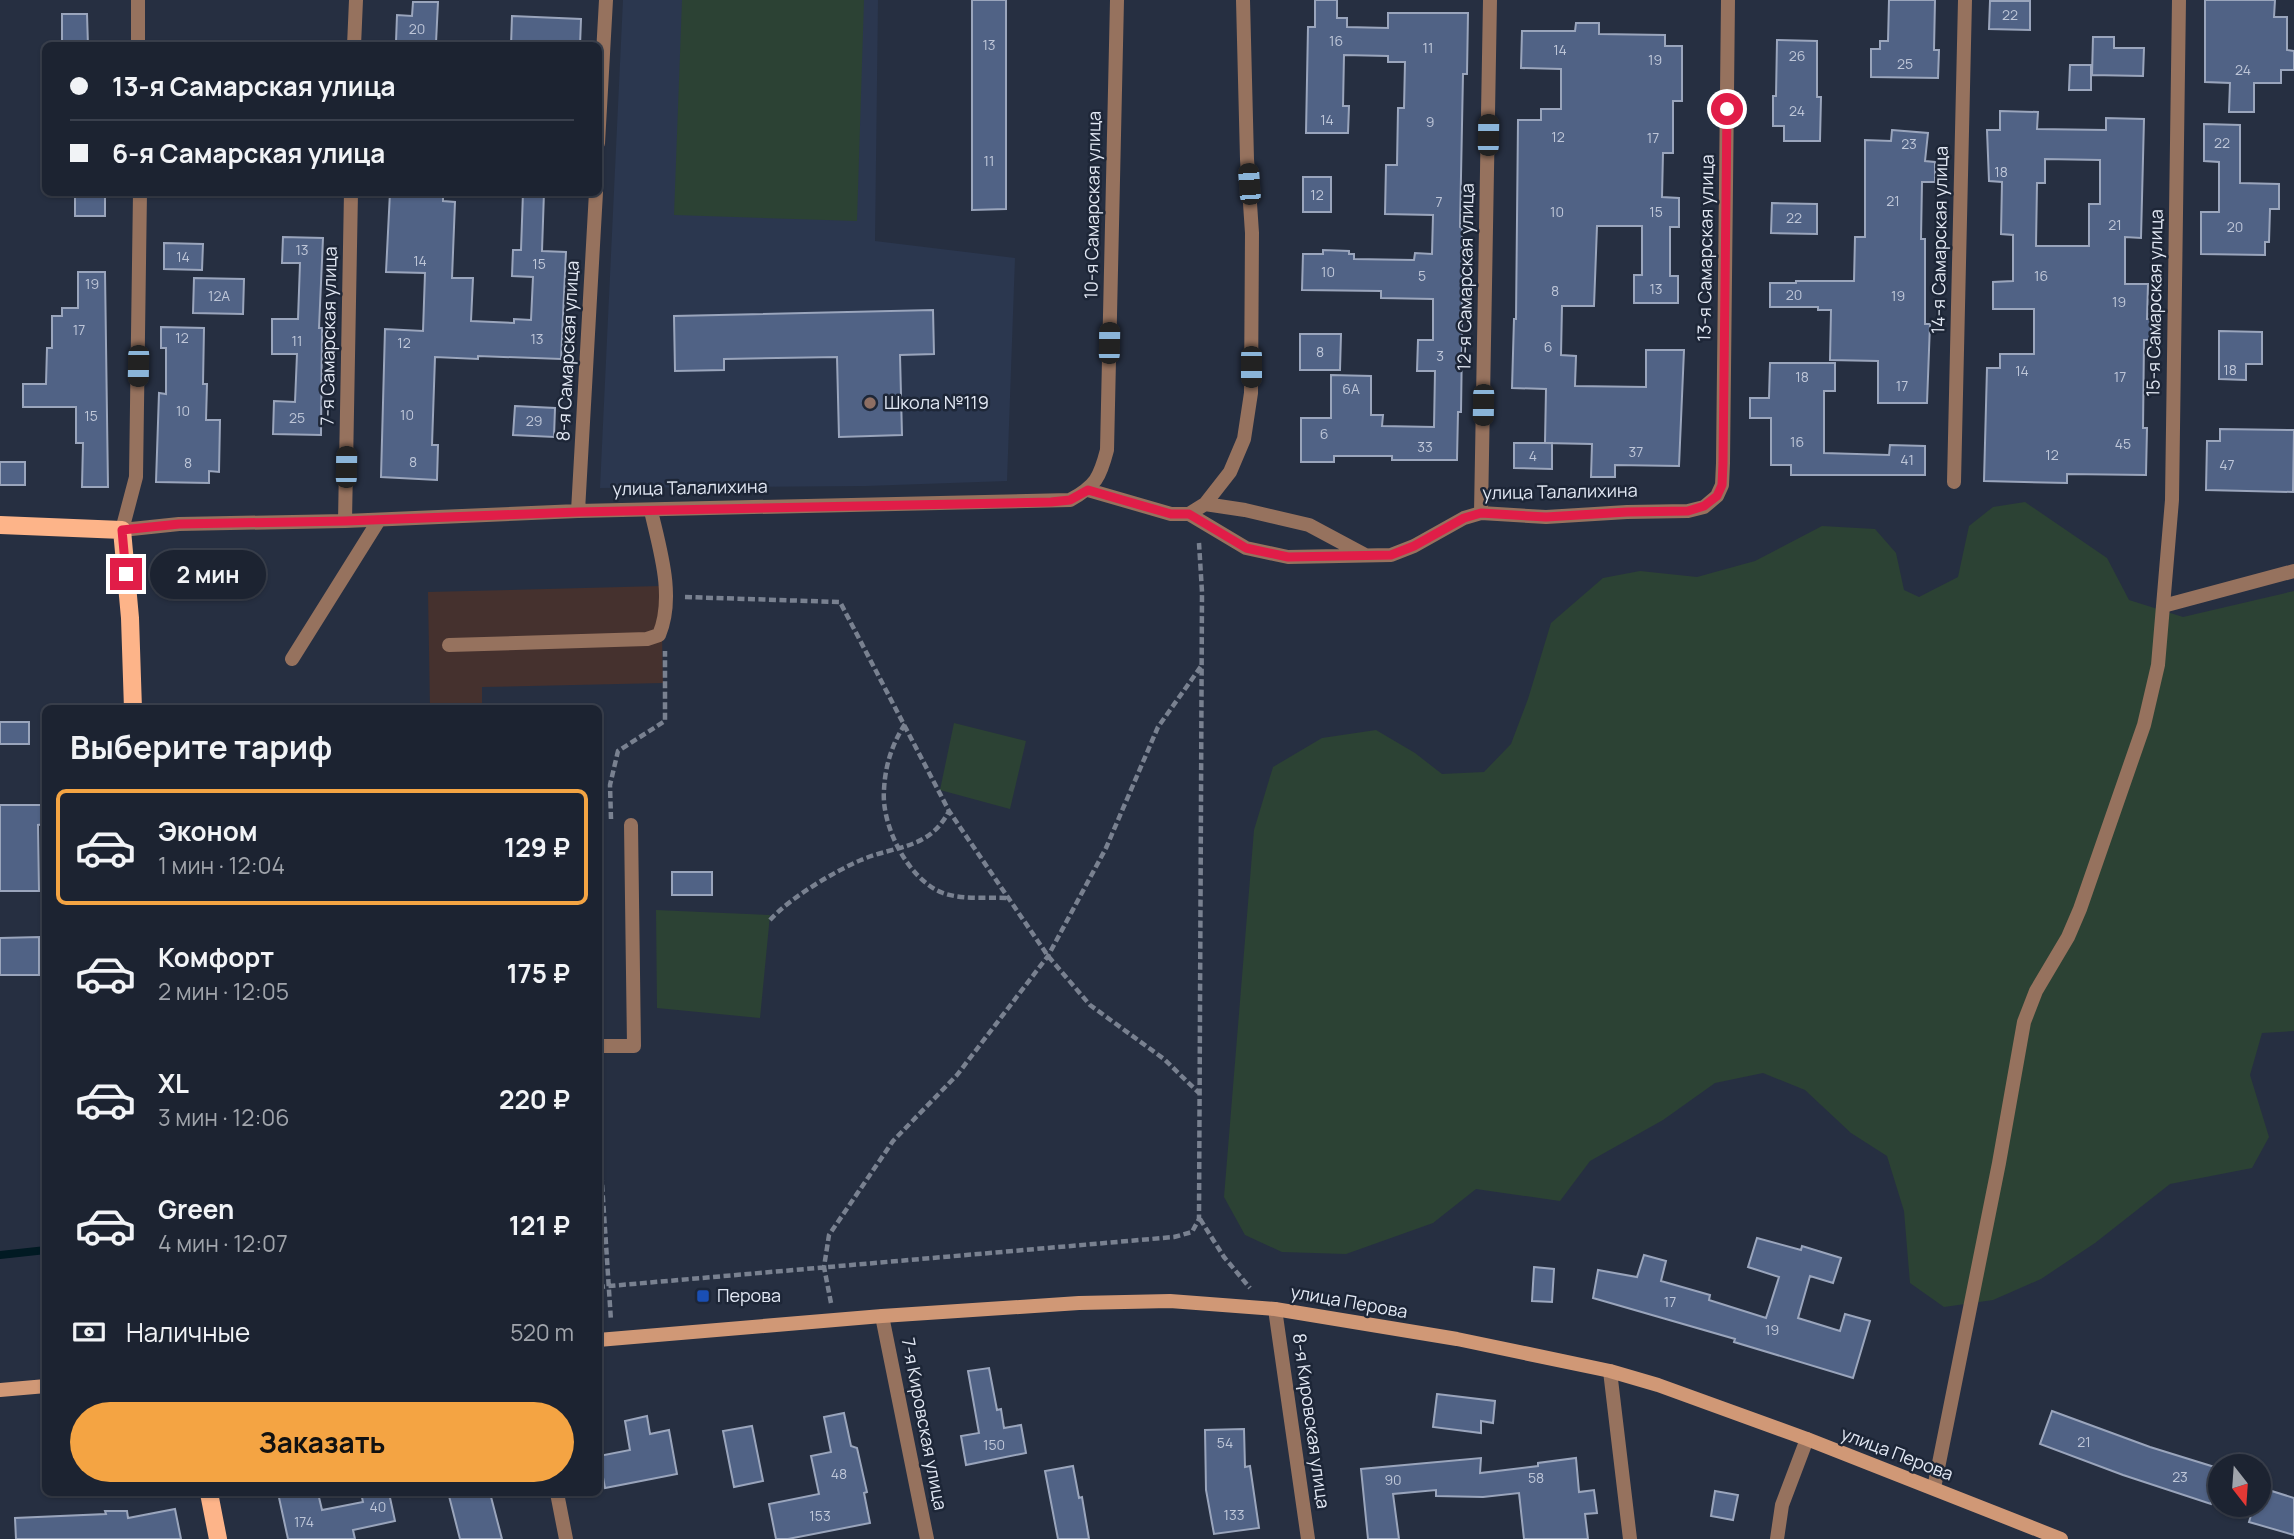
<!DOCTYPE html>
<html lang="ru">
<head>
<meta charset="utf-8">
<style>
	body { margin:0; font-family:Manrope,sans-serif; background:#252b39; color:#f1f3f6; height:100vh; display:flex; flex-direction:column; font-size:26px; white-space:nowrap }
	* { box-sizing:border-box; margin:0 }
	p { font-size:23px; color:#a0a4ab }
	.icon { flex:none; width:38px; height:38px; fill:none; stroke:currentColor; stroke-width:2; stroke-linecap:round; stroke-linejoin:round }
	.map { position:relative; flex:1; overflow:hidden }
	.side { position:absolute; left:42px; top:705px; width:560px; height:791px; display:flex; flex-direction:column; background:#1c2331; border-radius:10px; box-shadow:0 2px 5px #0004,0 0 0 2px #3a404d }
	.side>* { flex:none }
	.top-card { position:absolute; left:42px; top:42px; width:560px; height:154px; border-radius:10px; box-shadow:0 2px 5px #0004,0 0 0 2px #3a404d; display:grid; align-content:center; height:154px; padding:0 28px; background:#1c2331 }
	.needle { width:46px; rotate:163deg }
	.fabs { position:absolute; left:2208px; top:1454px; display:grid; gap:14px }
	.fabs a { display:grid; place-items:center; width:63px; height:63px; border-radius:50%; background:#1c2331; box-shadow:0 2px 5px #0004,0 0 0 2px #3a404d; font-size:35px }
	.end { position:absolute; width:32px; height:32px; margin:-16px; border:9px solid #e11d48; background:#fff; box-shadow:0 0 0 4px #fff }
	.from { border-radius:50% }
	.bubble { position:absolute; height:49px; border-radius:24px; background:#1c2331; box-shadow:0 2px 5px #0004,0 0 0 2px #3a404d; font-size:23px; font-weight:700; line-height:49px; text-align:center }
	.car { position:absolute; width:21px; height:42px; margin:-21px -10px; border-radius:9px; box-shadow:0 0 5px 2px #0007; background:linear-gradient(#222 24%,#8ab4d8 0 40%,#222 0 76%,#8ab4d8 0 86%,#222 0) }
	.top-card b { display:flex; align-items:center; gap:24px; height:66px; font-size:26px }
	.top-card b+b { border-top:2px solid #3a404d }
	.top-card i { width:18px; height:18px; background:#f1f3f6 }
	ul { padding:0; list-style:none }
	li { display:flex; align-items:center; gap:21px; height:116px; margin:0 14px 10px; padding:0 14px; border:4px solid transparent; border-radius:10px }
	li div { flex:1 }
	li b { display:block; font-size:26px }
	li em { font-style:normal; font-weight:700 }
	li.current { border-color:#f4a443 }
	li>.icon { width:63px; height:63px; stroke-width:1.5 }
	h2 { padding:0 28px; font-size:32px; line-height:84px }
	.pay { display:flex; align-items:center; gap:18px; height:77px; padding:0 28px; font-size:26px }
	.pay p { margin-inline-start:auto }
	.action { display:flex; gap:14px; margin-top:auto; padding:14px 28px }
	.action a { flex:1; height:80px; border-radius:42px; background:#f4a443; color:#111; font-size:28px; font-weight:700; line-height:80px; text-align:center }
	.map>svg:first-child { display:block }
	.built { fill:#2b374f }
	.industrial { fill:#45312e }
	.green { fill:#2c4234 }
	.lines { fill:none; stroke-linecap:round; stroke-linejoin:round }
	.stream { stroke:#011a23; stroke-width:8 }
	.building { fill:#506285; stroke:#9aa5bc; stroke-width:2; fill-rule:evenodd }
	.path { stroke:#798190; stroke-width:4.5; stroke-dasharray:7 3.5; stroke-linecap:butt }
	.lane { stroke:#96725e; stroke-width:14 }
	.street { stroke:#96725e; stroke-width:14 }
	.secondary { stroke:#d09876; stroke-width:14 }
	.primary { stroke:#fdb489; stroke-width:18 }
	.route { stroke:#e11d48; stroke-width:9 }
	.education-dot { fill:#8d6e63; stroke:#1d2637; stroke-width:2.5 }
	.transit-dot { fill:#1a4fb4; stroke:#1d2637; stroke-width:2.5 }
	.labels { text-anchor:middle; stroke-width:5; stroke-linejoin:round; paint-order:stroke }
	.number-label { font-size:14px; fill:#bec6d8 }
	.street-label { font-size:18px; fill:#e2e8f4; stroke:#1d2637 }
	.poi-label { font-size:18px; fill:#e2e8f4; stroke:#1d2637; text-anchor:start }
</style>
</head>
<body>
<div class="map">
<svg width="2294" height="1539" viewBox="0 0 2294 1539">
	<rect width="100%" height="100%" fill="#262f41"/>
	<path class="built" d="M623,0H878L875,241L1015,258L1007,481L866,486L600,488Z"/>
	<path class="industrial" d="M661,586L663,683L482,687V709H430L428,592Z"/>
	<path class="green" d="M682,0H864L857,221L674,215Z
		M2025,502L2107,558L2129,600L2183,617L2294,591V1031L2262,1033L2250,1075L2269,1137L2252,1168L2170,1184L2095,1243L2041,1279L1993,1300L1944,1307L1910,1283L1904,1211L1887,1156L1851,1133L1805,1090L1763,1073L1715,1083L1663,1120L1590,1161L1560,1201L1476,1189L1433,1223L1346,1254L1282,1252L1245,1235L1224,1197L1254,830L1273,767L1322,738L1376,730L1415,753L1442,774L1484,772L1511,744L1528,699L1551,623L1603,578L1640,571L1697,577L1755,561L1822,526L1875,529L1896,553L1904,590L1919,597L1958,577L1969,526L1993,507Z
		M954,723L1026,741L1010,809L940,790Z
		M656,910L770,915L760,1018L657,1008Z"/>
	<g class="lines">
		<path class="stream" d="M0,1255L46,1250"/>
	</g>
	<path class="building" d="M972,0H1006V209L972,210Z
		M1315,0H1337V18H1347V27L1388,28V13H1468L1467,74H1463L1460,227L1462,228V341L1461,412H1458L1457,460H1392V456H1334V462H1301V418H1331V375L1371,376V415H1383L1382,426L1434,427L1435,371H1417L1418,340H1433V299L1381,298V291L1302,290L1303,254H1323V250L1349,251V254H1354V259L1414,260L1415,253L1432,254L1433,215L1385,214L1386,165H1397L1398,108H1404L1405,62H1388V56L1344,55L1343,106H1349L1348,133H1306L1308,27H1315Z
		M1889,0H1935L1934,50H1939L1938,78L1871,77V49H1880V41H1888Z
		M2205,0H2275L2274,17H2287V50L2294,51V70H2281V83H2254V112H2229L2230,83L2205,82Z
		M1990,1H2030V30L1989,29Z
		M413,2H438L436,43L396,42L397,15L412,16Z
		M62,14H87L88,46H62Z
		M512,16L581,19L580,46H511Z
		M1576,23H1599V34L1665,35V46H1682V101H1673V153H1663L1662,197L1679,198V227H1670V276H1678V303H1634V275H1642V226H1597L1594,306H1562L1561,355L1576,356L1575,386L1646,387V350H1684L1679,466L1615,465V477H1591L1592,444L1545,443L1546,389L1512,388L1514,319H1516L1518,120H1541V109H1561V69L1521,68L1522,31H1575Z
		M2093,37H2114V48H2144L2143,76L2092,75Z
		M1777,40L1817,41V97H1821L1820,141H1784V126H1773V96H1776Z
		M2070,65H2091V90H2069Z
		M2000,111L2038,112L2037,129L2106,130V118L2144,119L2141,238L2125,237V284H2148L2147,319H2151V340H2144L2143,428H2147L2146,475L2067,474V483L1984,481L1987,368H2000V354H2034V309H1993V282L2013,281V235L2001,234L2002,182L1989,181L1987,130H2000ZM2045,159L2100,160V204H2089V246H2036L2037,183H2045Z
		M2204,124L2240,125V183L2279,184V209H2270L2269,242H2265V255L2201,254V212H2219V162L2204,161Z
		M1892,130L1928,133L1925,161L1935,162V182H1922L1921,239H1925V324H1930L1927,403H1878V361L1830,360L1831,310H1818V307H1770V283H1796V281H1854L1855,237H1865V140L1891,141Z
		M1303,177H1331V212H1303Z
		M75,192H105V216H75Z
		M390,192H443V201L455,202L452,278H473L471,321L514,323V319L531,320L533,277L512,276L513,250H521L523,192H544L542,251L566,252L561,359L478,356V359L435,357L432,445H438L437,480L381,477L385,329L423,331L425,273L386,272Z
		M1772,203L1817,204V234L1771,233Z
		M283,237L323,238L319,328H322L321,435L273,434L274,401L295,402L297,354H272V319H298L300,263H282Z
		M164,243L203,244L202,270L164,269Z
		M78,272H105L108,487H82L83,443H76V407H23V384H46L47,348H52V316H62V308H78Z
		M194,278L244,279L243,314L193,313Z
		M933,310L934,354L900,355L902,435L839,437L837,357L724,359V370L675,371L674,316Z
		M161,327L204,328L203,384H207L206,420H220L219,472L209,471V483L156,482L159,393L166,394V348H161Z
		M2219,331L2262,332V364H2246V380L2219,379Z
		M1300,334H1341L1340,370H1300Z
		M1770,363H1835V391H1824V453L1889,455L1890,445L1925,446V475H1791V465H1771V418H1750V398H1769Z
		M515,406L555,408L554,437L513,435Z
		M2220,429L2294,430L2293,492L2206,490L2207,441H2220Z
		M1514,443H1552V469L1514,468Z
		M0,462H25V485H0Z
		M0,722H29V744H0Z
		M0,805H46V824L38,825L39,891H0Z
		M672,872H712V895H672Z
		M39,937V975H0V938Z
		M1757,1238L1801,1250L1802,1246L1841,1258L1833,1283L1810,1276L1798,1318L1840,1331L1845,1314L1870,1321L1853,1378L1734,1342L1735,1339L1593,1298L1598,1270L1637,1277L1644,1255L1666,1261L1661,1281L1710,1295L1709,1300L1766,1318L1779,1277L1748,1267Z
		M1534,1267L1554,1269L1552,1302L1532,1301Z
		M989,1368L997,1410L1001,1409L1004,1428L1021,1425L1026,1453L966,1465L961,1436L979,1433L968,1371Z
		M1437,1394L1495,1401L1493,1423L1481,1421V1433L1433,1427Z
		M2052,1411L2150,1447L2221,1469L2211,1504L2123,1475L2040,1444Z
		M844,1413L851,1446L857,1448L867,1492L864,1493L870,1523L788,1539H776L769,1504L819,1494L811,1456L831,1452L824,1417Z
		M647,1416L650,1434L669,1430L677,1474L605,1488L599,1456L630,1450L625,1421Z
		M752,1426L763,1481L734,1487L723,1431Z
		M1244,1429L1245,1467L1250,1466L1259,1528L1214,1534L1206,1490L1205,1430Z
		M1481,1458L1480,1473L1538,1466V1463L1576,1458L1579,1492L1594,1490L1597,1513L1585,1514L1588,1539H1524L1519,1493L1483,1497L1436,1496V1490L1393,1494L1399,1539H1368L1361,1469Z
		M1073,1466L1079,1498L1082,1497L1089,1539H1058L1045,1471Z
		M2259,1487L2294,1498V1535L2249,1522L2254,1505H2259Z
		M1715,1491L1738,1495L1733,1520L1711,1516Z
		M278,1493H318L322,1510L363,1502L361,1493H389L395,1521L353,1530L355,1539H288Z
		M461,1493H490L502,1539H460L449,1496Z
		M175,1509L181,1539H16L15,1518L106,1514L105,1511H127L128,1518Z"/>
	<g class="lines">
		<path class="path" d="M685,597L840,602L949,811L1048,956L1090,1005L1164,1059L1199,1093
			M905,724C892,744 885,766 884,790C881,825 908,880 943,893C963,900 986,897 1007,898
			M611,819L610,785L618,751L665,721V651
			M770,920C790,898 833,872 861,860C896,845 929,850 949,811
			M598,1122L611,1321
			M1200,1219L1224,1257L1250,1288
			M598,1287L1174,1237L1192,1232L1199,1219L1202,592L1199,543
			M831,1303L824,1267L829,1235L893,1141L957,1075L1048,956L1106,848L1158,727L1202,665"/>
		<path class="lane" d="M449,645L647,639L659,635C675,597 660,550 651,511
			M292,659L379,520
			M598,1046H634L631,825
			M1777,1539L1782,1505L1807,1439"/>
		<path class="street" d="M138,0V46
			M354,46L356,0
			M598,143L606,0
			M140,192L136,477L122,530L179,524L345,521L578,511L1070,500C1096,486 1100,477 1107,450L1117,0
			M1954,482L1965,0
			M1088,490L1171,514H1189L1246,548L1288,557L1391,555L1414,546L1464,518L1481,513L1546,517L1627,512L1688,511L1704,507L1717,496L1722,485L1723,463L1728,0
			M1205,504L1245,510L1309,525L1365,555
			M578,511L596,192
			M1481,513L1490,0
			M1189,514L1205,504L1230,472L1244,439L1251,393L1252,233L1247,159L1243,0
			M345,521L351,192
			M2163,606L2294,571
			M1275,1309L1308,1539
			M882,1316L927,1539
			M1610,1371L1630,1539
			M1934,1488L1999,1163L2024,1022L2036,991L2068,937L2080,909L2144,725L2158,665L2172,500L2179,0
			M557,1493L566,1539"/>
		<path class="secondary" d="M598,1340L882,1316L1079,1303L1170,1301L1275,1309L1457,1339L1610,1371L1658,1385L1807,1439L2061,1539
			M0,1390L46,1386"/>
		<path class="primary" d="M0,525L122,530L130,618L133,709
			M209,1493L218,1539"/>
	</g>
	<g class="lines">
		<path class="route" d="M126,574L122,530L179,524L345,521L578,512L1051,502L1070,500L1088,490L1171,514H1189L1246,548L1288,557L1391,555L1414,546L1464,518L1481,513L1546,517L1627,512L1688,511L1704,506L1717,496L1722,485L1723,463L1727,109"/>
	</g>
	<circle class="education-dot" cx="870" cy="403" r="7"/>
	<rect class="transit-dot" x="696" y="1289" width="14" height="14" rx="3.5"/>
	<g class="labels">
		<g class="number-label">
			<text x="2010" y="20">22</text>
			<text x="417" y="34">20</text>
			<text x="1336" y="46">16</text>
			<text x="989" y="50">13</text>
			<text x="1428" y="53">11</text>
			<text x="1560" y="55">14</text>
			<text x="1797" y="61">26</text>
			<text x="1655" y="65">19</text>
			<text x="1905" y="69">25</text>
			<text x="2243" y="75">24</text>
			<text x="1797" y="116">24</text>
			<text x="1327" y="125">14</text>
			<text x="1430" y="127">9</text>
			<text x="1558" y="142">12</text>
			<text x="1653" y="143">17</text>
			<text x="2222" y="148">22</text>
			<text x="1909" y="149">23</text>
			<text x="989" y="166">11</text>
			<text x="2001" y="177">18</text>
			<text x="1317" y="200">12</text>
			<text x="1893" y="206">21</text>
			<text x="1439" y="207">7</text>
			<text x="1557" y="217">10</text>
			<text x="1656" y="217">15</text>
			<text x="1794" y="223">22</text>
			<text x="2115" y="230">21</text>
			<text x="2235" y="232">20</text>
			<text x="302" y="255">13</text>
			<text x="183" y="262">14</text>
			<text x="420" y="266">14</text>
			<text x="539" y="269">15</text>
			<text x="1328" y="277">10</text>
			<text x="1422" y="281">5</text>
			<text x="2041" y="281">16</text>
			<text x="92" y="289">19</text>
			<text x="1656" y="294">13</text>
			<text x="1555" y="296">8</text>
			<text x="1794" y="300">20</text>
			<text x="219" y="301">12А</text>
			<text x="1898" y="301">19</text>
			<text x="2119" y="307">19</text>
			<text x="79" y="335">17</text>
			<text x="182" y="343">12</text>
			<text x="537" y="344">13</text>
			<text x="297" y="346">11</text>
			<text x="404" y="348">12</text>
			<text x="1548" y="352">6</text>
			<text x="1320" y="357">8</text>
			<text x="1440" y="361">3</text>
			<text x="2230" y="375">18</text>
			<text x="2022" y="376">14</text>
			<text x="1802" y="382">18</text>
			<text x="2120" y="382">17</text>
			<text x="1902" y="391">17</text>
			<text x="1351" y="394">6А</text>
			<text x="183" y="416">10</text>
			<text x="407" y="420">10</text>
			<text x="91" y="421">15</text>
			<text x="297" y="423">25</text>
			<text x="534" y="426">29</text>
			<text x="1324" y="439">6</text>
			<text x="1797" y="447">16</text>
			<text x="2123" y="449">45</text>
			<text x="1425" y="452">33</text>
			<text x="1636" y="457">37</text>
			<text x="2052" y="460">12</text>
			<text x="1533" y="461">4</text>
			<text x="1907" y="465">41</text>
			<text x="413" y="467">8</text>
			<text x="188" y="468">8</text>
			<text x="2227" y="470">47</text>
			<text x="1670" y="1307">17</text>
			<text x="1772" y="1335">19</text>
			<text x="2084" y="1447">21</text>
			<text x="1225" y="1448">54</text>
			<text x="994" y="1450">150</text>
			<text x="839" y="1479">48</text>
			<text x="2180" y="1482">23</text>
			<text x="1536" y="1483">58</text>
			<text x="1393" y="1485">90</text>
			<text x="378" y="1512">40</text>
			<text x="1234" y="1520">133</text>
			<text x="820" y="1521">153</text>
			<text x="304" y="1527">174</text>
		</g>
		<g class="street-label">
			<text transform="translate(1093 205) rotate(-89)" y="6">10-я Самарская улица</text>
			<text transform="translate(1940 240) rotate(-89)" y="6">14-я Самарская улица</text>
			<text transform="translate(1706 248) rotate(-89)" y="6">13-я Самарская улица</text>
			<text transform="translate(1466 277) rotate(-89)" y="6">12-я Самарская улица</text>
			<text transform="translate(2155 303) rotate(-89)" y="6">15-я Самарская улица</text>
			<text transform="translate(329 336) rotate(-89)" y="6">7-я Самарская улица</text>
			<text transform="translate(568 351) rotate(-87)" y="6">8-я Самарская улица</text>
			<text transform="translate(690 488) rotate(-1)" y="6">улица Талалихина</text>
			<text transform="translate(1560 492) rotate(-1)" y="6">улица Талалихина</text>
			<text transform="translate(1349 1302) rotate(10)" y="6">улица Перова</text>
			<text transform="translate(1311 1421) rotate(82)" y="6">8-я Кировская улица</text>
			<text transform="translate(924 1424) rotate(79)" y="6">7-я Кировская улица</text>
			<text transform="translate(1897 1454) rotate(21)" y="6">улица Перова</text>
		</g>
		<g class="poi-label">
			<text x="884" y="409">Школа №119</text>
			<text x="717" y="1302">Перова</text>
		</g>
	</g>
</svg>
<div class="fabs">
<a><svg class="needle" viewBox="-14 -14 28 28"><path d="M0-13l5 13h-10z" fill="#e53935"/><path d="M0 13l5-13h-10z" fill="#a0a4ab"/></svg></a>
</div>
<i class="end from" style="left:1727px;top:109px"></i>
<i class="end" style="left:126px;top:574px"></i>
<div class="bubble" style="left:150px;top:550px;width:116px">2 мин</div>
<i class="car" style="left:1488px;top:135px;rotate:1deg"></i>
<i class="car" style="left:1249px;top:184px;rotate:356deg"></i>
<i class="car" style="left:1109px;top:343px;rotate:1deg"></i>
<i class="car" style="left:138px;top:366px;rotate:181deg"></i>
<i class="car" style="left:1251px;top:367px;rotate:180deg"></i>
<i class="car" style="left:1483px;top:405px;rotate:181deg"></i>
<i class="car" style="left:346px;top:467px;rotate:1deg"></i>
<div class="top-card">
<b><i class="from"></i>13-я Самарская улица</b>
<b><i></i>6-я Самарская улица</b>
</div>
<section class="side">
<h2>Выберите тариф</h2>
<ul>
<li class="current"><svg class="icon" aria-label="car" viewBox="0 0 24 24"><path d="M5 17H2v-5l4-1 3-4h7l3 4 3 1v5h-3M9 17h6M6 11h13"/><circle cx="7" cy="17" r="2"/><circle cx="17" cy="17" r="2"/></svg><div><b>Эконом</b><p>1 мин · 12:04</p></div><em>129 ₽</em></li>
<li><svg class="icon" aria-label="car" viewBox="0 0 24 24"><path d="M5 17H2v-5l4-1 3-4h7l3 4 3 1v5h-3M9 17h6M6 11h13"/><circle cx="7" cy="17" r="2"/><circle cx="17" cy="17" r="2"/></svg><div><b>Комфорт</b><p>2 мин · 12:05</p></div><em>175 ₽</em></li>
<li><svg class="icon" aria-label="car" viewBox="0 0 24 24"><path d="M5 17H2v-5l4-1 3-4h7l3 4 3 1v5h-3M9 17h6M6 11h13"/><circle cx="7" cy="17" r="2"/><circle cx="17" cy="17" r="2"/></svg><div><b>XL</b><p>3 мин · 12:06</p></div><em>220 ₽</em></li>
<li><svg class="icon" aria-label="car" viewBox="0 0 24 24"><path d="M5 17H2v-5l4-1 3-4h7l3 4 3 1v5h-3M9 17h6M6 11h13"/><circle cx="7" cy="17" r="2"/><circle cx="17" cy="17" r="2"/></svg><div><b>Green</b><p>4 мин · 12:07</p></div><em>121 ₽</em></li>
</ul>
<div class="pay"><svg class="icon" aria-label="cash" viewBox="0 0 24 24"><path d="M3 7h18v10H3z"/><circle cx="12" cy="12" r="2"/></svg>Наличные<p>520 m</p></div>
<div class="action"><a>Заказать</a></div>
</section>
</div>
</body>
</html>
